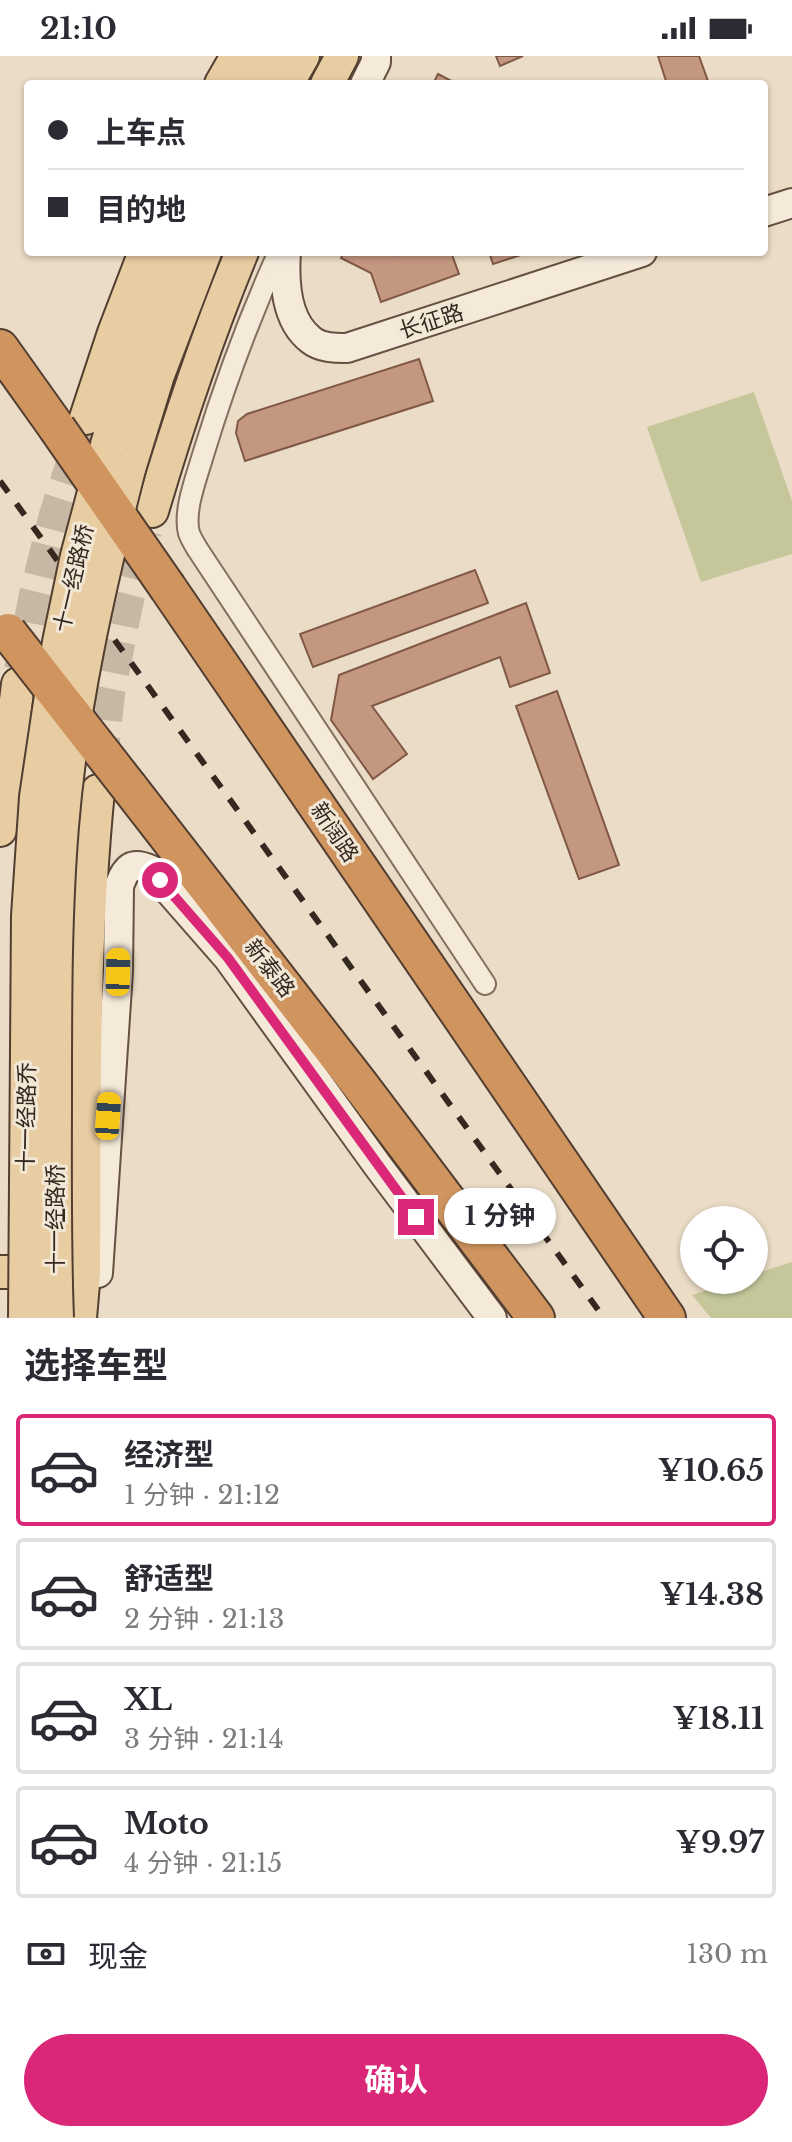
<!DOCTYPE html>
<html lang="zh">
<head>
<meta charset="utf-8">
<style>
	body { margin:0; font-family:"Libre Baskerville","Noto Sans SC",serif; background:#f2f2f3; color:#2b2b33; height:100vh; display:flex; flex-direction:column; font-size:30px; white-space:nowrap }
	* { box-sizing:border-box; margin:0 }
	p { font-size:26px; color:#7c7c81 }
	.icon { flex:none; width:44px; height:44px; fill:none; stroke:currentColor; stroke-width:2; stroke-linecap:round; stroke-linejoin:round }
	.map { position:relative; height:1262px; overflow:hidden }
	.side { display:flex; flex-direction:column; background:#fff; flex:1 }
	.side>* { flex:none }
	.guide { position:absolute; left:24px; top:24px; width:744px; height:176px; border-radius:8px; box-shadow:0 2px 6px #0004; display:grid; align-content:center; height:176px; padding:0 24px; background:#fff }
	.fabs { position:absolute; left:680px; top:1150px; display:grid; gap:16px }
	.fabs a { display:grid; place-items:center; width:88px; height:88px; border-radius:50%; background:#fff; box-shadow:0 2px 6px #0004; font-size:40px }
	.end { position:absolute; width:36px; height:36px; margin:-18px; border:10px solid #db2777; background:#fff; box-shadow:0 0 0 4px #fff }
	.from { border-radius:50% }
	.bubble { position:absolute; height:56px; border-radius:28px; background:#fff; box-shadow:0 2px 6px #0004; font-size:26px; font-weight:700; line-height:56px; text-align:center }
	.car { position:absolute; width:24px; height:48px; margin:-24px -12px; border-radius:10px; box-shadow:0 0 6px 2px #0007; background:linear-gradient(#f5c518 24%,#345 0 40%,#f5c518 0 76%,#345 0 86%,#f5c518 0) }
	.guide b { display:flex; align-items:center; gap:28px; height:76px; font-size:30px }
	.guide b+b { border-top:2px solid #e1e1e2 }
	.guide i { width:20px; height:20px; background:#2b2b33 }
	ul { padding:0; list-style:none }
	li { display:flex; align-items:center; gap:24px; height:112px; margin:0 16px 12px; padding:0 8px; border:4px solid #e1e1e2; border-radius:8px }
	li div { flex:1 }
	li b { display:block; font-size:30px }
	li em { font-style:normal; font-weight:700 }
	li.current { border-color:#db2777 }
	li>.icon { width:72px; height:72px; stroke-width:1.5 }
	h2 { padding:0 24px; font-size:36px; line-height:96px }
	.pay { display:flex; align-items:center; gap:20px; height:88px; padding:0 24px; font-size:30px }
	.pay p { margin-inline-start:auto }
	.cta { display:flex; gap:16px; margin-top:auto; padding:16px 24px }
	.cta a { flex:1; height:92px; border-radius:48px; background:#db2777; color:#fff; font-size:32px; font-weight:700; line-height:92px; text-align:center }
	.status { display:flex; justify-content:space-between; align-items:center; height:56px; padding:0 40px; background:#fff; direction:ltr }
	.status svg { height:22px; fill:currentColor }
	.map>svg:first-child { display:block }
	.green { fill:#c5c79b }
	.building { fill:#c49780; stroke:#805846; stroke-width:2 }
	.lines { fill:none; stroke-linecap:round; stroke-linejoin:round }
	.primary-tunnel { stroke:#c6b8a5; stroke-width:32; stroke-dasharray:32 16; stroke-linecap:butt }
	.street-casing { stroke:#836f5e; stroke-width:24 }
	.secondary-casing { stroke:#655041; stroke-width:32 }
	.primary-casing { stroke:#523e31; stroke-width:36 }
	.highway-casing { stroke:#523e31; stroke-width:40 }
	.street { stroke:#f5ead9; stroke-width:20 }
	.secondary { stroke:#f5ead9; stroke-width:28 }
	.primary { stroke:#e9cda2; stroke-width:32 }
	.highway { stroke:#d0955f; stroke-width:36 }
	.rail { stroke:#352820; stroke-width:6; stroke-dasharray:14 14; stroke-linecap:butt }
	.primary-bridge-casing { stroke:#523e31; stroke-width:36; stroke-linecap:butt }
	.highway-bridge-casing { stroke:#523e31; stroke-width:40; stroke-linecap:butt }
	.primary-bridge { stroke:#e9cda2; stroke-width:32 }
	.highway-bridge { stroke:#d0955f; stroke-width:36 }
	.route { stroke:#db2777; stroke-width:10 }
	.labels { text-anchor:middle; stroke-width:6; stroke-linejoin:round; paint-order:stroke }
	.street-label { font-size:22px; fill:#352820; stroke:#f2e7d5 }
</style>
</head>
<body>
<div class="status"><b>21:10</b><svg viewBox="0 0 49 12"><path d="M0 12V9h3v3zM5 12V6h3v6zM10 12V3h3v9zM15 12V0h3v12zM26 1h20v11H26zM47 4h2v5h-2z"/></svg></div>
<div class="map">
<svg width="792" height="1262" viewBox="0 0 792 1262">
	<rect width="100%" height="100%" fill="#eadcc6"/>
	<path class="green" d="M754,336L792,445V498L701,526L647,371Z
		M792,1206V1262H711L692,1239L737,1224H754V1218Z"/>
	<path class="building" d="M496,0H523L500,10Z
		M658,0H699L709,28H667Z
		M438,18L457,28H433Z
		M344,196H400L399,199L406,196H451L459,218L381,246L371,217L341,202Z
		M489,196H530L493,208Z
		M419,303L433,345L245,405L236,377L238,365L247,358Z
		M475,514L488,547L313,611L300,578Z
		M526,547L550,617L510,631L500,601L372,650L407,698L373,723L331,664L339,619Z
		M557,635L619,809L579,823L516,650Z"/>
	<g class="lines">
		<path class="primary-tunnel" d="M20,614L35,539L55,459L82,377
			M101,712L109,637L127,548L146,475"/>
		<defs>
			<path id="street" d="M279,196C249,262 224,330 203,399C197,420 183,455 189,477C191,483 195,489 198,494L485,928"/>
			<path id="secondary" d="M365,28L376,6V0
				M764,156L792,147
				M286,196C284,225 285,264 311,284C321,292 335,292 347,292L642,196
				M98,1217L118,916L119,830C126,811 132,805 151,814L228,902L378,1110L492,1262"/>
			<path id="primary" d="M221,28L237,0
				M255,28L270,0
				M287,28L303,0
				M327,28L342,0
				M86,362L114,277L145,196
				M105,395L133,304L174,196
				M129,413L158,319L205,196
				M152,455C178,367 207,281 242,196
				M0,774L18,628
				M0,1216H52
				M80,1262L84,1216C85,1056 82,895 98,735"/>
			<path id="highway" d="M0,292L57,372
				M168,532L667,1262
				M129,731L361,1030L536,1262"/>
		</defs>
		<use href="#street" class="street-casing"/>
		<use href="#secondary" class="secondary-casing"/>
		<use href="#primary" class="primary-casing"/>
		<use href="#highway" class="highway-casing"/>
		<use href="#street" class="street"/>
		<use href="#secondary" class="secondary"/>
		<use href="#primary" class="primary"/>
		<use href="#highway" class="highway"/>
		<path class="rail" d="M0,425L604,1262"/>
		<defs>
			<path id="primary-bridge" d="M25,1262L28,860L36,741L59,586L77,500L105,395
				M57,1262C54,1185 55,1108 55,1031C55,945 55,857 62,770C72,649 99,530 129,413"/>
			<path id="highway-bridge" d="M57,372L168,532
				M8,576L129,731"/>
		</defs>
		<use href="#primary-bridge" class="primary-bridge-casing"/>
		<use href="#highway-bridge" class="highway-bridge-casing"/>
		<use href="#primary-bridge" class="primary-bridge"/>
		<use href="#highway-bridge" class="highway-bridge"/>
	</g>
	<g class="lines">
		<path class="route" d="M160,824L228,902L416,1161"/>
	</g>
	<g class="labels">
		<g class="street-label">
			<text transform="translate(431 265) rotate(-18)" y="8">长征路</text>
			<text transform="translate(73 522) rotate(-77)" y="8">十一经路桥</text>
			<text transform="translate(335 776) rotate(56)" y="8">新阔路</text>
			<text transform="translate(270 912) rotate(52)" y="8">新泰路</text>
			<text transform="translate(26 1061) rotate(-89)" y="8">十一经路乔</text>
			<text transform="translate(55 1163) rotate(-90)" y="8">十一经路桥</text>
		</g>
	</g>
</svg>
<div class="fabs">
<a><svg class="icon" aria-label="locate" viewBox="0 0 24 24"><circle cx="12" cy="12" r="6"/><path d="M12 2v4M12 18v4M2 12h4M18 12h4"/></svg></a>
</div>
<i class="end from" style="left:160px;top:824px"></i>
<i class="end" style="left:416px;top:1161px"></i>
<div class="bubble" style="left:444px;top:1132px;width:112px">1 分钟</div>
<i class="car" style="left:118px;top:916px;rotate:1deg"></i>
<i class="car" style="left:108px;top:1060px;rotate:4deg"></i>
<div class="guide">
<b><i class="from"></i>上车点</b>
<b><i></i>目的地</b>
</div>
</div>
<section class="side">
<h2>选择车型</h2>
<ul>
<li class="current"><svg class="icon" aria-label="car" viewBox="0 0 24 24"><path d="M5 17H2v-5l4-1 3-4h7l3 4 3 1v5h-3M9 17h6M6 11h13"/><circle cx="7" cy="17" r="2"/><circle cx="17" cy="17" r="2"/></svg><div><b>经济型</b><p>1 分钟 · 21:12</p></div><em>¥10.65</em></li>
<li><svg class="icon" aria-label="car" viewBox="0 0 24 24"><path d="M5 17H2v-5l4-1 3-4h7l3 4 3 1v5h-3M9 17h6M6 11h13"/><circle cx="7" cy="17" r="2"/><circle cx="17" cy="17" r="2"/></svg><div><b>舒适型</b><p>2 分钟 · 21:13</p></div><em>¥14.38</em></li>
<li><svg class="icon" aria-label="car" viewBox="0 0 24 24"><path d="M5 17H2v-5l4-1 3-4h7l3 4 3 1v5h-3M9 17h6M6 11h13"/><circle cx="7" cy="17" r="2"/><circle cx="17" cy="17" r="2"/></svg><div><b>XL</b><p>3 分钟 · 21:14</p></div><em>¥18.11</em></li>
<li><svg class="icon" aria-label="car" viewBox="0 0 24 24"><path d="M5 17H2v-5l4-1 3-4h7l3 4 3 1v5h-3M9 17h6M6 11h13"/><circle cx="7" cy="17" r="2"/><circle cx="17" cy="17" r="2"/></svg><div><b>Moto</b><p>4 分钟 · 21:15</p></div><em>¥9.97</em></li>
</ul>
<div class="pay"><svg class="icon" aria-label="cash" viewBox="0 0 24 24"><path d="M3 7h18v10H3z"/><circle cx="12" cy="12" r="2"/></svg>现金<p>130 m</p></div>
<div class="cta"><a>确认</a></div>
</section>
</body>
</html>
